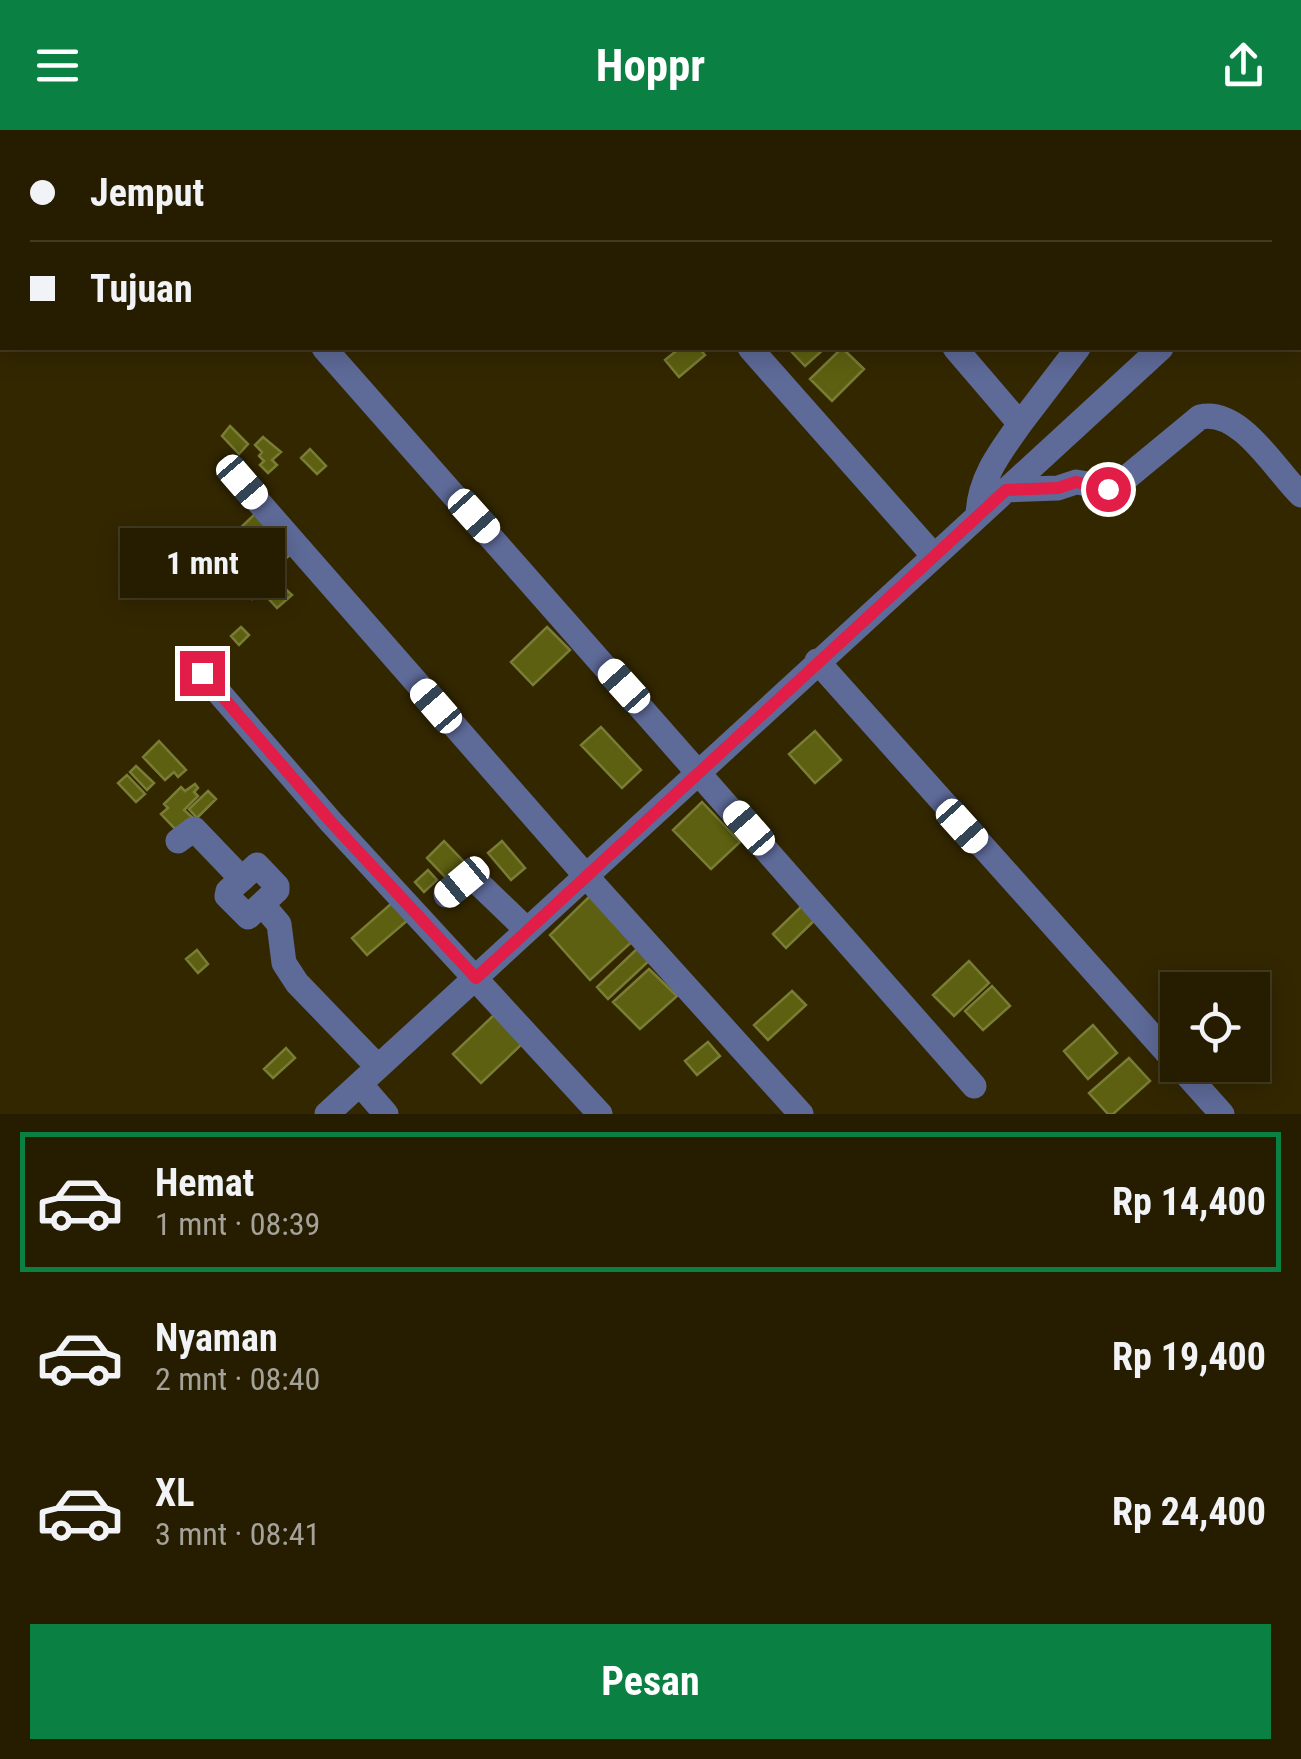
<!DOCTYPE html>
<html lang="id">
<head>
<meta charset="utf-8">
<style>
	body { margin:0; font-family:"Roboto Condensed",sans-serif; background:#322a0f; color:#f1f3f6; height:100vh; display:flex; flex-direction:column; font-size:38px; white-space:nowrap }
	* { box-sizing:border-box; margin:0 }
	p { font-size:32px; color:#a4a299 }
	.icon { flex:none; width:55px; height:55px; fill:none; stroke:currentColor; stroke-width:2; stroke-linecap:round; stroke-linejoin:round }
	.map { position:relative; height:984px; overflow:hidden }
	.panel { display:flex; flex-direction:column; background:#261d00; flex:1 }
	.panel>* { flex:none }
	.top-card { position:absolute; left:0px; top:0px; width:1302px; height:220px; box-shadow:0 5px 25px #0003,0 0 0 2px #423b22; display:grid; align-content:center; height:220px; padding:0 30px; background:#261d00 }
	.controls { position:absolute; left:1160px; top:842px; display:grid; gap:20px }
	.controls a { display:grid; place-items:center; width:110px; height:110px; border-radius:0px; background:#261d00; box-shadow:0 5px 25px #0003,0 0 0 2px #423b22; font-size:50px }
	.end { position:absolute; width:45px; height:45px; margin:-22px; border:12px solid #e11d48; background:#fff; box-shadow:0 0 0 5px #fff }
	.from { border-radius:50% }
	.bubble { position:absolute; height:70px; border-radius:0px; background:#261d00; box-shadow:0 5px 25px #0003,0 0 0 2px #423b22; font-size:32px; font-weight:700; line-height:70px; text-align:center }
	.car { position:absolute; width:30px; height:60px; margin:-30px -15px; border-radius:12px; box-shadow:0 0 8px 2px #0007; background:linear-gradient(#fff 24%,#345 0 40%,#fff 0 76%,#345 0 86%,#fff 0) }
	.top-card b { display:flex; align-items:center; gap:35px; height:95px; font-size:38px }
	.top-card b+b { border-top:2px solid #423b22 }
	.top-card i { width:25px; height:25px; background:#f1f3f6 }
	ul { padding:18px 0 0; list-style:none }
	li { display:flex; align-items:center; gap:30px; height:140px; margin:0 20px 15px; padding:0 10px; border:5px solid transparent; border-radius:0px }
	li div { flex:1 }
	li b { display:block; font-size:38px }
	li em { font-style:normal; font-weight:700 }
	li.current { border-color:#0b8043 }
	li>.icon { width:90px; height:90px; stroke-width:1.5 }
	.action { display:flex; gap:20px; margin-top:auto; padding:20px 30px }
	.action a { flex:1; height:115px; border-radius:0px; background:#0b8043; color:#fff; font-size:40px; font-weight:700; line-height:115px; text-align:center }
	header { display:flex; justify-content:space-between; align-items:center; height:130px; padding:0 30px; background:#0b8043; color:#fff; font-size:45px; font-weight:700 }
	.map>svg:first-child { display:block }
	.building { fill:#5d6010; stroke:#797d35; stroke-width:2.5 }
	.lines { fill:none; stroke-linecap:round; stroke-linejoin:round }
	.path { stroke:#8c815c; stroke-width:4; stroke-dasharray:5 5; stroke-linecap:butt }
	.minor { stroke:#5e6a98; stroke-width:25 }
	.route { stroke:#e11d48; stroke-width:12 }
</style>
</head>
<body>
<header><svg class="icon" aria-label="menu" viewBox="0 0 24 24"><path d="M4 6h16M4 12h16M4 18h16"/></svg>Hoppr<svg class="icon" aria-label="share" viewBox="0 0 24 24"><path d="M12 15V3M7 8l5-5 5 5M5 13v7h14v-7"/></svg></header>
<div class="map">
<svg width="1301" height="984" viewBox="0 0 1301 984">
	<rect width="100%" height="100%" fill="#332700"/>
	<path class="building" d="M680,218H699L705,225L679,247L665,230Z
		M788,218H825L805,236Z
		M842,218L864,239L832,271L810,249Z
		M230,296L248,314L239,324L222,306Z
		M263,307L281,322L272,330L277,335L268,343L260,335L264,331L259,326L262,322L255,315Z
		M310,319L326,336L317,344L301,328Z
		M255,384L267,396L237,424L246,433L232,447L212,425Z
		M276,410L290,425L268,442L274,449L252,469L233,449Z
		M280,454L292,465L277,478L267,467Z
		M241,497L249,505L239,515L231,506Z
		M547,497L570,520L533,555L511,532Z
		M601,597L641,640L622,658L581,615Z
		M815,601L841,630L815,653L789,624Z
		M159,611L186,640L178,647L174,642L165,650L143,627Z
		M136,636L154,653L147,660L130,642Z
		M127,645L145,664L136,672L118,653Z
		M195,654L198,658L194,662L198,666L184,680L193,688L179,703L161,684L168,678L164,674L181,657L185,661Z
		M208,661L216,669L197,688L189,679Z
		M702,672L740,712L711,739L673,700Z
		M444,711L466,734L449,751L427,728Z
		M502,711L525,738L511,750L488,723Z
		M428,740L437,750L424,762L415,752Z
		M593,763L635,809L590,850L550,805Z
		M392,773L408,790L367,825L352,808Z
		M803,775L817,788L786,818L773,804Z
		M640,816L652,828L608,869L597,857Z
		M197,820L208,834L198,843L186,829Z
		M969,831L989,853L954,886L933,865Z
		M649,839L677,866L640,899L613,872Z
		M992,856L1010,876L983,900L965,881Z
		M792,861L806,875L768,910L754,895Z
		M494,885L522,914L481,953L453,924Z
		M1093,895L1117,923L1088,949L1064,921Z
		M708,912L720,926L697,945L685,931Z
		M286,918L295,928L273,948L264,939Z
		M1129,928L1150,951L1113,984H1108L1089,963Z"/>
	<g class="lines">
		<path class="path" d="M133,0L135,2"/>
		<path class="minor" d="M555,0L557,2
			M992,0L995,2
			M1277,2L1280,0
			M1300,89H1301
			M324,218L974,956
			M750,218L934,426
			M955,218L1020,294C1000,322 979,349 978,385
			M1020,294L1078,218
			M241,352L586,746L801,984
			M1005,360L1058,358L1076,352L1114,358L1200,287C1241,278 1275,340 1301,365
			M817,531L1222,984
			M202,543L331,692L600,984
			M178,711L194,699L242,749L228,761L227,766L248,787L262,774L279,794L284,833L297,853L378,937
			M242,749L257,735L277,756V760L262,774
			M446,765L461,752L474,749L527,800
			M360,954L386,984
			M327,984L1161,218"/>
	</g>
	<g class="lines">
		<path class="route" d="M202,543L331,692L476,848L1006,360L1058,358L1076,352L1108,359"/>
	</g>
</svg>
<div class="controls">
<a><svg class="icon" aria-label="locate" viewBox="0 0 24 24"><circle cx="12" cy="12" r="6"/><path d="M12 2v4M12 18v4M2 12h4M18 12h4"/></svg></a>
</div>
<i class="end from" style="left:1108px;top:359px"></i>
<i class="end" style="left:202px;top:543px"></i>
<div class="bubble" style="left:120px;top:398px;width:165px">1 mnt</div>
<i class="car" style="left:242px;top:352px;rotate:139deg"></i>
<i class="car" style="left:474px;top:386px;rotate:138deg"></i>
<i class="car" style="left:624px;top:556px;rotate:318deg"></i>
<i class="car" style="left:436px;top:576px;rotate:319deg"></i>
<i class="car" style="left:962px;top:696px;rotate:138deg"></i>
<i class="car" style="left:749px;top:698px;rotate:319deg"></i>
<i class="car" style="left:462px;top:752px;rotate:230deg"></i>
<div class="top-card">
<b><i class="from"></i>Jemput</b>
<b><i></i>Tujuan</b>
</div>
</div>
<section class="panel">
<ul>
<li class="current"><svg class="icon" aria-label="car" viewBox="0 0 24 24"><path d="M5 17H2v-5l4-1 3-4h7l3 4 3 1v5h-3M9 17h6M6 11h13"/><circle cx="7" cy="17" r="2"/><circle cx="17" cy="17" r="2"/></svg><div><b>Hemat</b><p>1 mnt · 08:39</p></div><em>Rp 14,400</em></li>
<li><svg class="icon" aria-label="car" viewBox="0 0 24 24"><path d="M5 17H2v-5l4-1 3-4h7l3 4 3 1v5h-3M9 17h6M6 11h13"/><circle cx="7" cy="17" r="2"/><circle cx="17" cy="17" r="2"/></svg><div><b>Nyaman</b><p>2 mnt · 08:40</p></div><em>Rp 19,400</em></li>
<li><svg class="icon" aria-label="car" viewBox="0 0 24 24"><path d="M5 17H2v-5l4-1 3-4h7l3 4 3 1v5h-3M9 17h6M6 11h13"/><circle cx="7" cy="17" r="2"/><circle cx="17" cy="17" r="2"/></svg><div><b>XL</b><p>3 mnt · 08:41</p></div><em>Rp 24,400</em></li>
</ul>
<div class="action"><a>Pesan</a></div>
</section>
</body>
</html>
